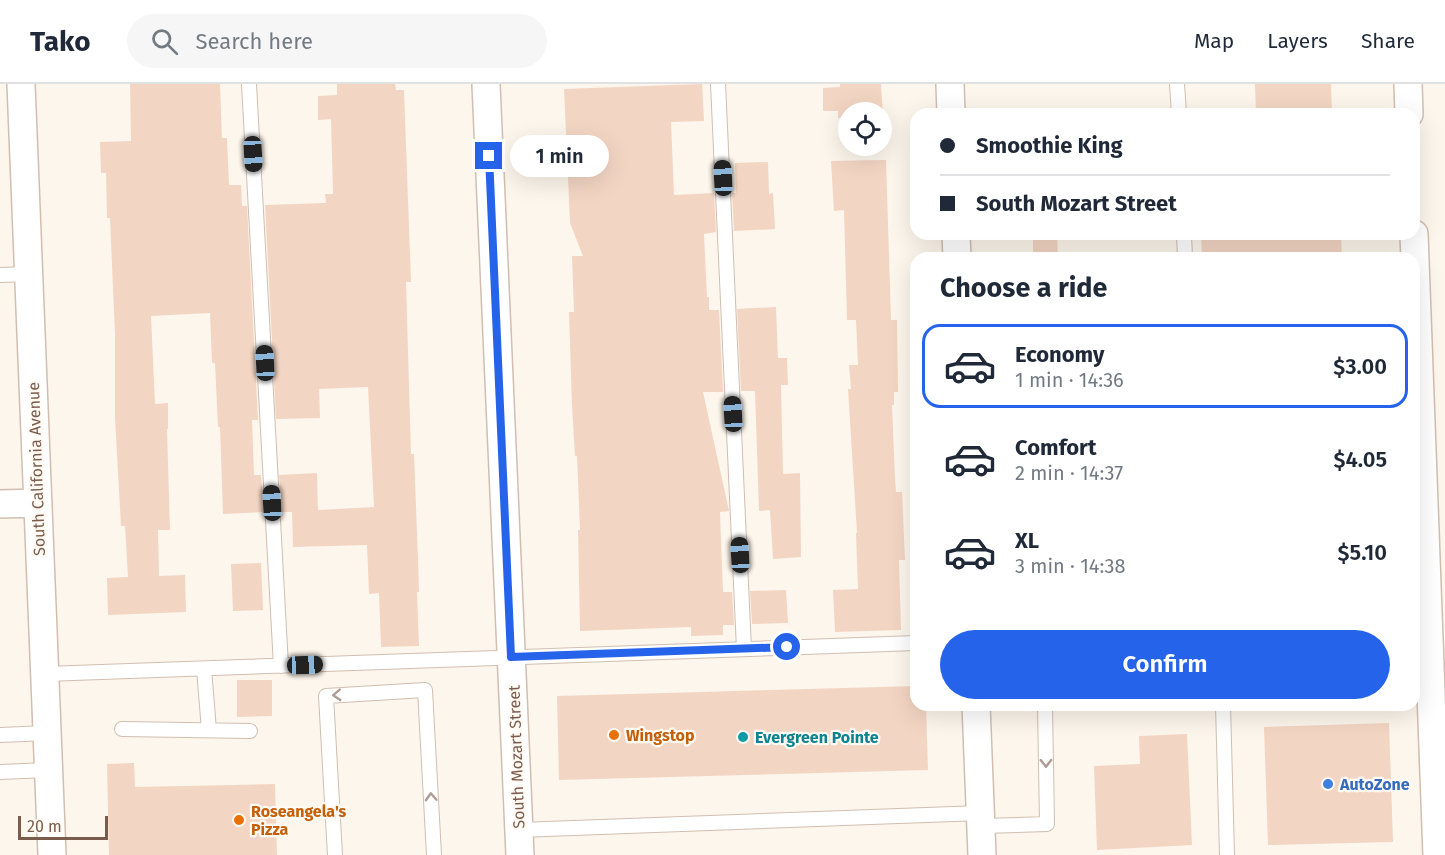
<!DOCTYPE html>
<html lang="en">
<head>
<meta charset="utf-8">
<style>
	body { margin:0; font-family:"Fira Sans",sans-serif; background:#f6f6f7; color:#1f2937; height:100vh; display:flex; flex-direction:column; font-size:22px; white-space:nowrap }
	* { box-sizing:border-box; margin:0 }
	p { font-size:20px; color:#747a83 }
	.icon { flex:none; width:33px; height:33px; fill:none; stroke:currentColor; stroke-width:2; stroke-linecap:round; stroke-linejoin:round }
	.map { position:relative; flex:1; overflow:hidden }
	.sheet { position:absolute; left:910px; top:168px; width:510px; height:459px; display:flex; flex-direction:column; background:#fff; border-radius:18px; box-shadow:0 6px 24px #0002 }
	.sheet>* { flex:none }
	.guide { position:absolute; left:910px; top:24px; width:510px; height:132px; border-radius:18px; box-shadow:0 6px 24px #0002; display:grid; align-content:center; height:132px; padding:0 30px; background:#fff }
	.buttons { position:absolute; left:838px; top:18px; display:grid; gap:12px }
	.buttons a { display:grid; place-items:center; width:54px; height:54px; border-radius:50%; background:#fff; box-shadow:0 6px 24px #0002; font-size:30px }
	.scale { position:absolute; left:18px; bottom:15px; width:90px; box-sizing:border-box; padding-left:6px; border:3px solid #7a5c4d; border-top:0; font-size:16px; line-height:21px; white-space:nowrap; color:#7a5c4d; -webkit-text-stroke:4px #fffaf3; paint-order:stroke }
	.end { position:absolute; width:27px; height:27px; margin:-14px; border:8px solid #2563eb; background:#fff; box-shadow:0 0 0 3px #fff }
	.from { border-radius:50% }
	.bubble { position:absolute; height:42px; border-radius:21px; background:#fff; box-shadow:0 6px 24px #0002; font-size:20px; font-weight:600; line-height:42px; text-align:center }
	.car { position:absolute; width:18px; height:36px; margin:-18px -9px; border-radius:8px; box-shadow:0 0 4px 2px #0007; background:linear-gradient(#222 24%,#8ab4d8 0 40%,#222 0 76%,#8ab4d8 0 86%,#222 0) }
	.guide b { display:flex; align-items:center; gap:21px; height:57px; font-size:22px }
	.guide b+b { border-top:2px solid #e0e1e3 }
	.guide i { width:15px; height:15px; background:#1f2937 }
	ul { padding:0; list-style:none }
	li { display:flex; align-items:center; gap:18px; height:84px; margin:0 12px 9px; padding:0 18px; border:3px solid transparent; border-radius:18px }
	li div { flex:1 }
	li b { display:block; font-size:22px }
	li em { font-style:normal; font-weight:600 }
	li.on { border-color:#2563eb }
	li>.icon { width:54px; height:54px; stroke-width:1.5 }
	h2 { padding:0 30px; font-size:27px; line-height:72px }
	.action { display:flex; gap:12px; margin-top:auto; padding:12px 30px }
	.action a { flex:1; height:69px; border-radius:36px; background:#2563eb; color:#fff; font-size:24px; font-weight:600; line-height:69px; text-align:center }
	header { display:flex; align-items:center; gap:36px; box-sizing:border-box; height:84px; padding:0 30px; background:#fff; border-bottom:2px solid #e0e1e3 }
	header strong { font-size:28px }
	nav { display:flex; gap:33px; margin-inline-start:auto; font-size:21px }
	.search { width:420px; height:54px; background:#f6f6f7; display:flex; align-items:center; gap:15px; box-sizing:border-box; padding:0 21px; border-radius:33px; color:#747a83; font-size:22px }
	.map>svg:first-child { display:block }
	.building { fill:#f3d5c3 }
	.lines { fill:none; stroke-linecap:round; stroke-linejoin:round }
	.lane-casing { stroke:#d1beb0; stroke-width:16 }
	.street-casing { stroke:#d1beb0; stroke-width:30 }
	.lane { stroke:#fff; stroke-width:14 }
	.street { stroke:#fff; stroke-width:27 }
	.oneway { stroke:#af9d94 }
	.route { stroke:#2563eb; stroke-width:8 }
	.food-dot { fill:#e8710a; stroke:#fffaf3; stroke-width:2 }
	.culture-dot { fill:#0f9aa8; stroke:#fffaf3; stroke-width:2 }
	.shop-dot { fill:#3f7fe0; stroke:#fffaf3; stroke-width:2 }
	.labels { text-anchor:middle; stroke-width:4.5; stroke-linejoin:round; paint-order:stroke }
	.street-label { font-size:16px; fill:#7a5c4d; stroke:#fffaf3 }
	.food-label { font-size:16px; font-weight:bold; fill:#c56008; stroke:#fffaf3; text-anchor:start }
	.culture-label { font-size:16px; font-weight:bold; fill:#0d838f; stroke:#fffaf3; text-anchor:start }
	.shop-label { font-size:16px; font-weight:bold; fill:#366cbe; stroke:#fffaf3; text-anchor:start }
</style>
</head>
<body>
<header>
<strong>Tako</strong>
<div class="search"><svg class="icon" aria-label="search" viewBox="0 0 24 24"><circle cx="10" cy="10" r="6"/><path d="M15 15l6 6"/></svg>Search here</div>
<nav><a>Map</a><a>Layers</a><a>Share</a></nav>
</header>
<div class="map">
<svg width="1445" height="771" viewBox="0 0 1445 771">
	<rect width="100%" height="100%" fill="#fdf6ec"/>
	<path class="building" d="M130,0H220L222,54H227L229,101H241L242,122H247L258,336H252L254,391H261L264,428L223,430L220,343H218L215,279H212L210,229L151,232L155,320L168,319V345H167L170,446H158L159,492L185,491L186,528L108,531L107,494L128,493L125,442H121L115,334V251L110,134H107L106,89H101L100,58L131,57Z
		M337,0H395L396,6H404L411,198H406L409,302L411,370H414L418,475L419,508H417L419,562L381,563L379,509L369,510L367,461L293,463L292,428H282L279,391L317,389L318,426L374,423L368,303L319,305L320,334L276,335L265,121L326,119L325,110H333L331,35L318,36V12L337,11Z
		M702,0L704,37L671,38L674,111L714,109L716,148L704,150L707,213H709V226H719L723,308H703L729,427L720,428L721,457L723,508H732L734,541H723V551L691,552V543L580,547L578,446H580L577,372H575L572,322L569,228H574L572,172H583L570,139L564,5Z
		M840,0H881L883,32L882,28H849V33L838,34V27H823V4L840,3Z
		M1255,0H1331L1332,30H1256Z
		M886,76L891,236H897L898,308H894V321H892L895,394L896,408H902L905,476H899L901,546L835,548L833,506L858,505L856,449H857L848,305H851L849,281H858L856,236H847L844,126L834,127L831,77Z
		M768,78L769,110L773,109L775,145L734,147L732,109H736L735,79Z
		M1033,150H1057L1058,174H1033Z
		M1201,150H1341L1342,174H1202Z
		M776,223L778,274H787L788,301H781L783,390L800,389L801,473L773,475L770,426L759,427L755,307H741L737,225Z
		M261,479L263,526L233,527L231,480Z
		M786,506L788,539L752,540L750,507Z
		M237,596H272V632L237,633Z
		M916,602V621H926L928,686L559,696L557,612Z
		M1389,639L1393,758L1268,761L1264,643Z
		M1187,650L1192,761L1097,766L1094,682L1140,680L1139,652Z
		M134,679L135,703L275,700L277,771H109L107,680Z"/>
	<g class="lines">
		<defs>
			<path id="lane" d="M249,0L281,582
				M718,0L744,565
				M1177,0L1179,30
				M1184,150L1185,174
				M0,191L29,190
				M204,585L209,646
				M45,590L916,559
				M1223,621L1227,771
				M122,645L250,647
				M0,651L47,649
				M0,688L48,686
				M981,742L1047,740L1045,621
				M519,746L981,729
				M335,771L326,612L425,606L434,771"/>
			<path id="street" d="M21,0L52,771
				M486,0L520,771
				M950,0L951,30
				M1408,0L1409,30
				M956,150L957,174
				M1414,150L1437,771
				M0,420L38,419
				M976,621L982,771"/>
		</defs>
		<use href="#lane" class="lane-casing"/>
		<use href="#street" class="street-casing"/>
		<use href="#lane" class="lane"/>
		<use href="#street" class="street"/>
	</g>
	<defs><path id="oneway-chevron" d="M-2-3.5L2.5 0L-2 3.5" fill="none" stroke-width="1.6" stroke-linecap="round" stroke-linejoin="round" transform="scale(1.5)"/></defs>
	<g class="oneway">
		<use href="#oneway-chevron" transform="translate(337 611) rotate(177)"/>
		<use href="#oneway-chevron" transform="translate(1046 679) rotate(89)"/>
		<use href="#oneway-chevron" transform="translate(431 713) rotate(-93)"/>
	</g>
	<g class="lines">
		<path class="route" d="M489,72L511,573L787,563"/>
	</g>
	<g class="food-dot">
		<circle cx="614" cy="651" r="6"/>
		<circle cx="239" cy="736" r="6"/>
	</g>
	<circle class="culture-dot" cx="743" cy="653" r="6"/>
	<circle class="shop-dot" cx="1328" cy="700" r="6"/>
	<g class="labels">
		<g class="street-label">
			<text transform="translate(36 385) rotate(-92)" y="6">South California Avenue</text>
			<text transform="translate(516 673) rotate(-92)" y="6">South Mozart Street</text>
		</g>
		<g class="food-label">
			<text x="626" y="657">Wingstop</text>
			<text x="251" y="733">Roseangela's<tspan x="251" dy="18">Pizza</tspan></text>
		</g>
		<g class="culture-label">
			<text x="755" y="659">Evergreen Pointe</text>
		</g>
		<g class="shop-label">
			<text x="1340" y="706">AutoZone</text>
		</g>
	</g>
</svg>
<div class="buttons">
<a><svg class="icon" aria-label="locate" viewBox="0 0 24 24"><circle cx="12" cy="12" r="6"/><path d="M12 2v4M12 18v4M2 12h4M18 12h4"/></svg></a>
</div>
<div class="scale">20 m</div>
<i class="end from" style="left:787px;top:563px"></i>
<i class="end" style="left:489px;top:72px"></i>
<div class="bubble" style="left:510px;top:51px;width:99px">1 min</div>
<i class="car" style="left:253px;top:70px;rotate:177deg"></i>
<i class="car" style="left:723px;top:94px;rotate:357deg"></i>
<i class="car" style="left:265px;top:279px;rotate:357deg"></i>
<i class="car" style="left:733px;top:330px;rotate:357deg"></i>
<i class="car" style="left:272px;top:419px;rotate:357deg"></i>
<i class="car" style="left:740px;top:471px;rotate:357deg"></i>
<i class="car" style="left:305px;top:581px;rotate:88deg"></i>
<div class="guide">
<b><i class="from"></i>Smoothie King</b>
<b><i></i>South Mozart Street</b>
</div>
<section class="sheet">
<h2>Choose a ride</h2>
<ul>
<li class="on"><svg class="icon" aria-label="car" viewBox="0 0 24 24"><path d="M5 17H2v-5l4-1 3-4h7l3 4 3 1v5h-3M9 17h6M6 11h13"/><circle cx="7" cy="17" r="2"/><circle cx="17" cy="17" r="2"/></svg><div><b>Economy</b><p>1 min · 14:36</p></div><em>$3.00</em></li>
<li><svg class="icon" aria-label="car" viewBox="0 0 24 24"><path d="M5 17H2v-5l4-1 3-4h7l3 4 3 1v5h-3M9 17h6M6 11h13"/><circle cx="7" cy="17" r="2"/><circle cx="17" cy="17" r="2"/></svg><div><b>Comfort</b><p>2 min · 14:37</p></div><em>$4.05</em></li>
<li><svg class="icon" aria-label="car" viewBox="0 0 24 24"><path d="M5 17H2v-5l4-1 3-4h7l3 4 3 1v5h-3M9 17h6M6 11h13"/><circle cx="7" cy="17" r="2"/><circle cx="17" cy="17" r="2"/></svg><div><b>XL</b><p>3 min · 14:38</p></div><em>$5.10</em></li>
</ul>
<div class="action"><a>Confirm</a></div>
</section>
</div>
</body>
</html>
